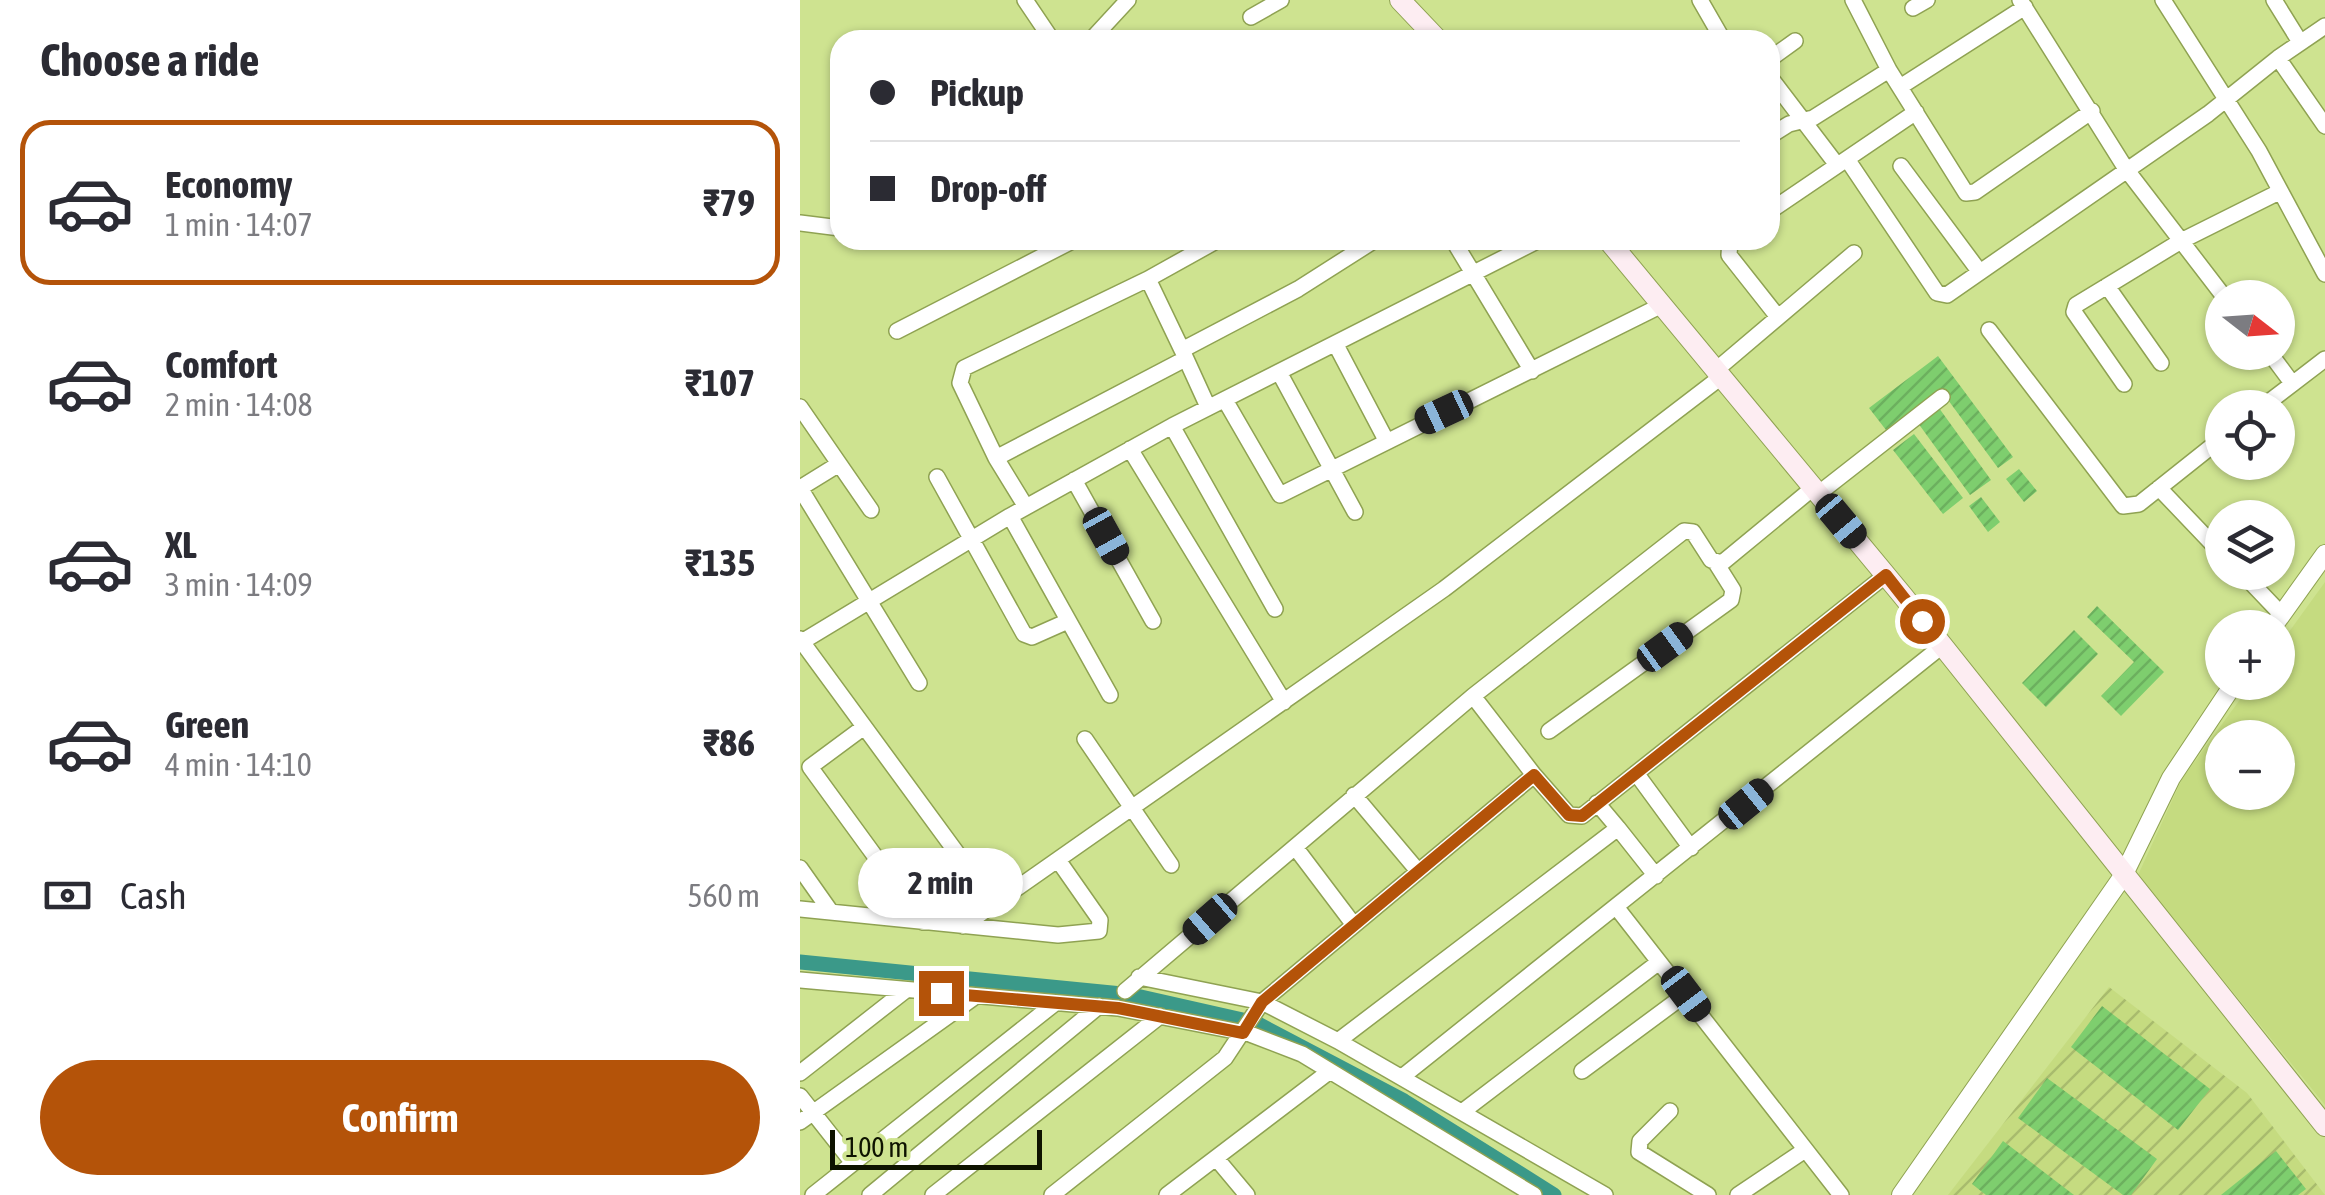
<!DOCTYPE html>
<html lang="en">
<head>
<meta charset="utf-8">
<style>
	body { margin:0; font-family:"Asap Condensed",sans-serif; background:#f2f2f3; color:#2b2b33; height:100vh; display:flex; flex-direction:column; font-size:38px; white-space:nowrap }
	* { box-sizing:border-box; margin:0 }
	p { font-size:32px; color:#7c7c81 }
	.icon { flex:none; width:55px; height:55px; fill:none; stroke:currentColor; stroke-width:2; stroke-linecap:round; stroke-linejoin:round }
	.map { position:relative; flex:1; overflow:hidden }
	.sheet { display:flex; flex-direction:column; background:#fff; width:800px }
	.sheet>* { flex:none }
	.guide { position:absolute; left:30px; top:30px; width:950px; height:220px; border-radius:30px; box-shadow:0 2px 8px #0004; display:grid; align-content:center; height:220px; padding:0 40px; background:#fff }
	.needle { width:65px; rotate:107deg }
	.fabs { position:absolute; left:1405px; top:280px; display:grid; gap:20px }
	.fabs a { display:grid; place-items:center; width:90px; height:90px; border-radius:50%; background:#fff; box-shadow:0 2px 8px #0004; font-size:50px }
	.scale { position:absolute; left:30px; bottom:25px; width:212px; box-sizing:border-box; padding-left:10px; border:5px solid #0e1300; border-top:0; font-size:28px; line-height:35px; white-space:nowrap; color:#0e1300; -webkit-text-stroke:8px #cee390; paint-order:stroke }
	.end { position:absolute; width:45px; height:45px; margin:-22px; border:12px solid #b45309; background:#fff; box-shadow:0 0 0 5px #fff }
	.from { border-radius:50% }
	.bubble { position:absolute; height:70px; border-radius:35px; background:#fff; box-shadow:0 2px 8px #0004; font-size:32px; font-weight:700; line-height:70px; text-align:center }
	.car { position:absolute; width:30px; height:60px; margin:-30px -15px; border-radius:12px; box-shadow:0 0 8px 2px #0007; background:linear-gradient(#222 24%,#8ab4d8 0 40%,#222 0 76%,#8ab4d8 0 86%,#222 0) }
	.guide b { display:flex; align-items:center; gap:35px; height:95px; font-size:38px }
	.guide b+b { border-top:2px solid #e1e1e2 }
	.guide i { width:25px; height:25px; background:#2b2b33 }
	ul { padding:0; list-style:none }
	li { display:flex; align-items:center; gap:30px; height:165px; margin:0 20px 15px; padding:0 20px; border:5px solid transparent; border-radius:30px }
	li div { flex:1 }
	li b { display:block; font-size:38px }
	li em { font-style:normal; font-weight:700 }
	li.on { border-color:#b45309 }
	li>.icon { width:90px; height:90px; stroke-width:1.5 }
	h2 { padding:0 40px; font-size:45px; line-height:120px }
	.pay { display:flex; align-items:center; gap:25px; height:110px; padding:0 40px; font-size:38px }
	.pay p { margin-inline-start:auto }
	.cta { display:flex; gap:20px; margin-top:auto; padding:20px 40px }
	.cta a { flex:1; height:115px; border-radius:60px; background:#b45309; color:#fff; font-size:40px; font-weight:700; line-height:115px; text-align:center }
	main { display:flex; flex:1; min-height:0 }
	.map>svg:first-child { display:block }
	.built { fill:#c5db80; fill-rule:evenodd }
	.industrial { fill:url(#industrial-furrows) }
	.lines { fill:none; stroke-linecap:round; stroke-linejoin:round }
	.canal { stroke:#3b9989; stroke-width:15 }
	.building { fill:url(#building-hatch) }
	.minor-casing { stroke:#8fa252; stroke-width:18 }
	.tertiary-casing { stroke:#8fa252; stroke-width:20 }
	.secondary-casing { stroke:#8fa252; stroke-width:22 }
	.minor { stroke:#fff; stroke-width:15 }
	.tertiary { stroke:#fff; stroke-width:18 }
	.secondary { stroke:#fdedf2; stroke-width:20 }
	.route { stroke:#b45309; stroke-width:12 }
</style>
</head>
<body>
<main>
<section class="sheet">
<h2>Choose a ride</h2>
<ul>
<li class="on"><svg class="icon" aria-label="car" viewBox="0 0 24 24"><path d="M5 17H2v-5l4-1 3-4h7l3 4 3 1v5h-3M9 17h6M6 11h13"/><circle cx="7" cy="17" r="2"/><circle cx="17" cy="17" r="2"/></svg><div><b>Economy</b><p>1 min · 14:07</p></div><em>₹79</em></li>
<li><svg class="icon" aria-label="car" viewBox="0 0 24 24"><path d="M5 17H2v-5l4-1 3-4h7l3 4 3 1v5h-3M9 17h6M6 11h13"/><circle cx="7" cy="17" r="2"/><circle cx="17" cy="17" r="2"/></svg><div><b>Comfort</b><p>2 min · 14:08</p></div><em>₹107</em></li>
<li><svg class="icon" aria-label="car" viewBox="0 0 24 24"><path d="M5 17H2v-5l4-1 3-4h7l3 4 3 1v5h-3M9 17h6M6 11h13"/><circle cx="7" cy="17" r="2"/><circle cx="17" cy="17" r="2"/></svg><div><b>XL</b><p>3 min · 14:09</p></div><em>₹135</em></li>
<li><svg class="icon" aria-label="car" viewBox="0 0 24 24"><path d="M5 17H2v-5l4-1 3-4h7l3 4 3 1v5h-3M9 17h6M6 11h13"/><circle cx="7" cy="17" r="2"/><circle cx="17" cy="17" r="2"/></svg><div><b>Green</b><p>4 min · 14:10</p></div><em>₹86</em></li>
</ul>
<div class="pay"><svg class="icon" aria-label="cash" viewBox="0 0 24 24"><path d="M3 7h18v10H3z"/><circle cx="12" cy="12" r="2"/></svg>Cash<p>560 m</p></div>
<div class="cta"><a>Confirm</a></div>
</section>
<div class="map">
<svg width="1525" height="1195" viewBox="0 0 1525 1195">
	<defs>
		<pattern id="industrial-furrows" width="10" height="10" patternUnits="userSpaceOnUse" patternTransform="scale(2.5)"><rect width="10" height="10" fill="#c5db80"/><path d="M-1 1l2-2M0 10L10 0M9 11l2-2" fill="none" stroke="#a8bb6d"/></pattern>
		<pattern id="building-hatch" width="6" height="6" patternUnits="userSpaceOnUse" patternTransform="scale(2.5)"><rect width="6" height="6" fill="#7ece6e"/><path d="M-1 1l2-2M0 6l6-6M5 7l2-2" fill="none" stroke="#6cb05e"/></pattern>
	</defs>
	<rect width="100%" height="100%" fill="#cee390"/>
	<path class="built" d="M1525,582V1105L1338,875L1382,779L1452,683L1478,682V647ZM1422,738H1478V792H1422Z"/>
	<path class="industrial" d="M1309,987L1447,1093L1525,1195H1148Z"/>
	<g class="lines">
		<path class="canal" d="M0,962L332,995L456,1023L604,1101L754,1195"/>
	</g>
	<path class="building" d="M1138,356L1213,457L1198,468L1140,389L1086,430L1069,408Z
		M1139,408L1191,480L1170,495L1118,423Z
		M1114,434L1163,498L1143,514L1093,450Z
		M1219,469L1237,491L1224,502L1206,479Z
		M1181,497L1200,522L1188,532L1169,506Z
		M1297,606L1364,672L1321,716L1301,696L1334,662L1287,617Z
		M1274,630L1298,654L1246,707L1222,683Z
		M1302,1006L1410,1089L1378,1130L1271,1047Z
		M1247,1078L1357,1159L1331,1195H1323L1218,1118Z
		M1203,1141L1274,1195H1186L1172,1184Z
		M1476,1151L1506,1189L1498,1195H1421Z"/>
	<g class="lines">
		<defs>
			<path id="minor" d="M225,0L252,40
				M900,0L923,40
				M1053,0L1089,70L1166,193L1175,192L1292,111
				M1220,0L1326,169L1425,298
				M1363,0L1459,151L1525,274
				M1474,0L1500,42
				M1113,8L1127,0
				M451,17L481,0
				M1525,26L1478,58L1525,126
				M291,40L328,0
				M970,59L995,41
				M970,77L1037,165
				M1100,87L1225,7
				M970,136L989,124L1013,118L1089,70
				M1047,159L1137,293L1147,295L1408,114L1478,58
				M1101,166L1179,271
				M970,211L1116,112
				M0,223L40,228
				M653,240L732,371
				M930,240L929,255L978,317
				M348,279L418,240
				M1307,286L1361,363
				M1189,330L1323,506L1339,504L1422,438
				M97,331L274,240
				M536,345L586,440
				M1469,352L1492,383
				M916,370L1054,253
				M479,372L555,512
				M1324,384L1274,312L1276,305L1381,241L1479,192
				M425,400L480,495L862,305
				M0,407L71,510
				M408,407L382,350L498,289L575,240
				M1461,408L1525,359
				M372,426L475,609
				M330,449L484,702
				M196,458L160,383L164,368L348,279L382,350
				M137,477L224,634L232,637L268,621
				M274,480L353,621
				M0,488L119,683
				M0,488L39,464
				M1359,488L1422,554
				M1018,494L1142,397
				M226,507L196,458L385,359
				M210,516L310,695
				M1441,572L1481,614
				M0,639L195,905
				M0,643L210,516L372,426L739,240
				M64,727L10,767L123,922
				M749,731L931,600L933,590L916,563
				M285,739L371,865
				M836,773L891,848
				M734,775L769,815L782,816L1086,575
				M554,795L618,871
				M818,828L856,876
				M495,847L554,925
				M0,868L31,912
				M817,908L1041,1195
				M0,909L258,935L299,931L300,920L258,860
				M163,926L644,589L921,377
				M339,977L462,1002L538,1041L805,1195
				M0,980L318,1008L450,1034L502,1054L734,1195
				M325,991L673,696L884,531L893,532L911,560L922,563L1013,488
				M538,1041L818,828L797,803
				M782,1071L886,994
				M0,1073L106,990
				M602,1077L1142,646
				M0,1096L53,1163
				M870,1111L840,1141L839,1152L908,1195
				M662,1112L859,962
				M0,1122L176,996
				M416,1158L447,1195
				M13,1195L254,1004
				M70,1195L299,1006
				M133,1195L360,1016
				M252,1195L425,1058L462,1002L734,775L673,696
				M367,1195L530,1071
				M938,1195L1005,1150"/>
			<path id="tertiary" d="M1472,628L1525,554
				M1101,1195L1323,876L1371,778L1435,682"/>
			<path id="secondary" d="M600,0L638,40
				M808,240L1103,596L1525,1126"/>
		</defs>
		<use href="#minor" class="minor-casing"/>
		<use href="#tertiary" class="tertiary-casing"/>
		<use href="#secondary" class="secondary-casing"/>
		<use href="#minor" class="minor"/>
		<use href="#tertiary" class="tertiary"/>
		<use href="#secondary" class="secondary"/>
	</g>
	<g class="lines">
		<path class="route" d="M141,993L318,1008L443,1033L462,1002L734,775L769,815L782,816L1086,575L1122,621"/>
	</g>
</svg>
<div class="fabs">
<a><svg class="needle" viewBox="-14 -14 28 28"><path d="M0-13l5 13h-10z" fill="#e53935"/><path d="M0 13l5-13h-10z" fill="#7c7c81"/></svg></a>
<a><svg class="icon" aria-label="locate" viewBox="0 0 24 24"><circle cx="12" cy="12" r="6"/><path d="M12 2v4M12 18v4M2 12h4M18 12h4"/></svg></a>
<a><svg class="icon" aria-label="layers" viewBox="0 0 24 24"><path d="M12 4l9 5-9 5-9-5zM3 14l9 5 9-5"/></svg></a>
<a>+</a>
<a>−</a>
</div>
<div class="scale">100 m</div>
<i class="end from" style="left:1122px;top:621px"></i>
<i class="end" style="left:141px;top:993px"></i>
<div class="bubble" style="left:58px;top:848px;width:165px">2 min</div>
<i class="car" style="left:644px;top:412px;rotate:245deg"></i>
<i class="car" style="left:1041px;top:521px;rotate:140deg"></i>
<i class="car" style="left:306px;top:536px;rotate:151deg"></i>
<i class="car" style="left:865px;top:647px;rotate:54deg"></i>
<i class="car" style="left:946px;top:804px;rotate:51deg"></i>
<i class="car" style="left:410px;top:919px;rotate:229deg"></i>
<i class="car" style="left:886px;top:994px;rotate:143deg"></i>
<div class="guide">
<b><i class="from"></i>Pickup</b>
<b><i></i>Drop-off</b>
</div>
</div>
</main>
</body>
</html>
